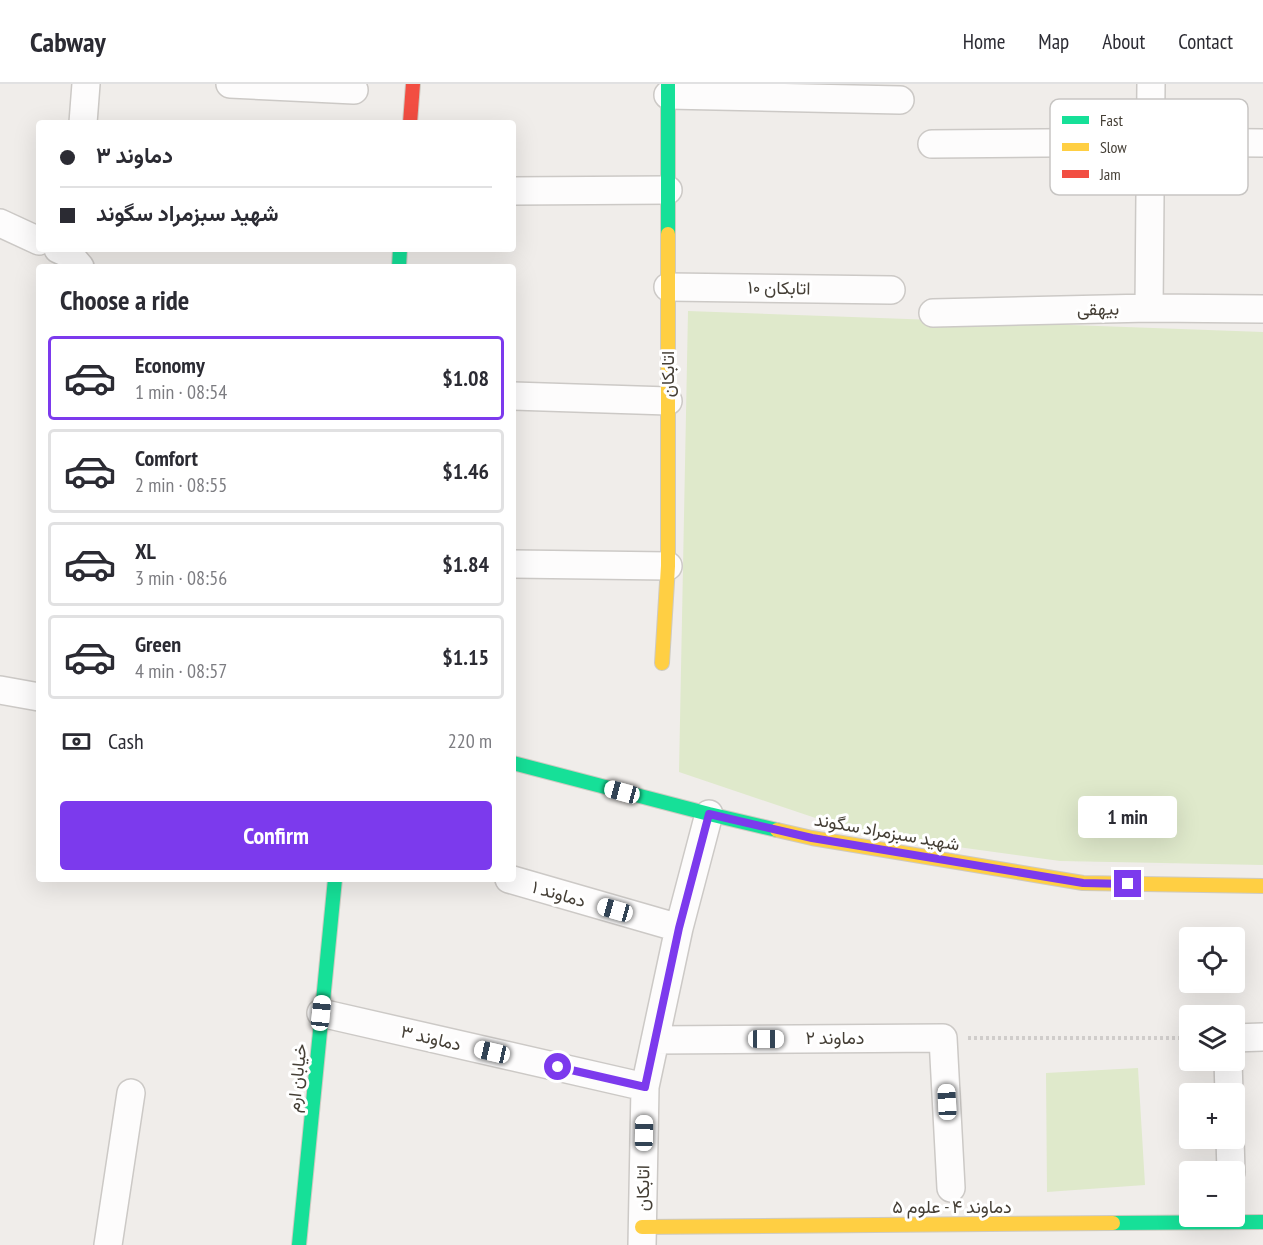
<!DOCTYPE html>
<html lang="en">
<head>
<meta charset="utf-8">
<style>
	body { margin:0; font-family:"PT Sans Narrow",Vazirmatn,sans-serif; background:#f7f7f7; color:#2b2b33; height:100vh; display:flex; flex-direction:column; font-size:22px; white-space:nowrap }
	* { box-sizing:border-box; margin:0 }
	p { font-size:20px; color:#7c7c81 }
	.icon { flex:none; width:33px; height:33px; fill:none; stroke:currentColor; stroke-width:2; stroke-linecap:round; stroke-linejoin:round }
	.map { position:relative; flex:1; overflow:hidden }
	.details { position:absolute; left:36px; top:180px; width:480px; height:618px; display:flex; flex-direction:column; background:#fff; border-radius:6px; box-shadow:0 6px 24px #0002 }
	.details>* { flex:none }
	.top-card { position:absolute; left:36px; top:36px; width:480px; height:132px; border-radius:6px; box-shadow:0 6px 24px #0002; display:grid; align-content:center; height:132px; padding:0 24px; background:#fff }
	.buttons { position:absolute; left:1179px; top:843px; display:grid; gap:12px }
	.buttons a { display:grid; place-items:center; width:66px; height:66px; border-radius:6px; background:#fff; box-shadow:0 6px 24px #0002; font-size:30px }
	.end { position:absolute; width:27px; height:27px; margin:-14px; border:8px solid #7c3aed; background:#fff; box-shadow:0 0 0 3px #fff }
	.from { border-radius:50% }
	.bubble { position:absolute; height:42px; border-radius:6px; background:#fff; box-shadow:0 6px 24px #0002; font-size:20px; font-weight:600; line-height:42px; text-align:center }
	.car { position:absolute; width:18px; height:36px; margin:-18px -9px; border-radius:8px; box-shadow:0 0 4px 2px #0007; background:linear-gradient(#fff 24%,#345 0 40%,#fff 0 76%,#345 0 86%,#fff 0) }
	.top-card b { display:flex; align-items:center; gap:21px; height:57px; font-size:22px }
	.top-card b+b { border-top:2px solid #e1e1e2 }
	.top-card i { width:15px; height:15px; background:#2b2b33 }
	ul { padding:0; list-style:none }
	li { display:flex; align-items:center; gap:18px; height:84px; margin:0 12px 9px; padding:0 12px; border:3px solid #e1e1e2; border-radius:6px }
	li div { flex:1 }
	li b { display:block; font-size:22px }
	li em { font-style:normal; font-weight:600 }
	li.on { border-color:#7c3aed }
	li>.icon { width:54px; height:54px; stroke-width:1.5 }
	h2 { padding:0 24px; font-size:27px; line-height:72px }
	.pay { display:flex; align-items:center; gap:15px; height:66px; padding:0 24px; font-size:22px }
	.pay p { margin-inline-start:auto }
	.primary-button { display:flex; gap:12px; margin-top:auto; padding:12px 24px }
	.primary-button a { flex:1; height:69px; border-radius:6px; background:#7c3aed; color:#fff; font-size:24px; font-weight:600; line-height:69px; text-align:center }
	header { display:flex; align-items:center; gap:36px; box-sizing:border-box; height:84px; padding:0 30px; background:#fff; border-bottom:2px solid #e1e1e2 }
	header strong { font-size:28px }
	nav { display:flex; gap:33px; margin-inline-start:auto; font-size:21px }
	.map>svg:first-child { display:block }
	.green { fill:#dfe9cb }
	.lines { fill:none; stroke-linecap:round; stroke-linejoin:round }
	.street-casing { stroke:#ccc9c6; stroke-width:30 }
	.fast-casing { stroke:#cecac1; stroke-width:16 }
	.slow-casing { stroke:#cecac1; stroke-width:16 }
	.jam-casing { stroke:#cecac1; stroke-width:16 }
	.path { stroke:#d0cdcb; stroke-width:4; stroke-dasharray:3 3; stroke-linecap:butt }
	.street { stroke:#fdfcfc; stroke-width:27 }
	.fast { stroke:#16e098; stroke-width:14 }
	.slow { stroke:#ffcf43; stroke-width:14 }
	.jam { stroke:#f24e42; stroke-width:14 }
	.route { stroke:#7c3aed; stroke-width:8 }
	.labels { text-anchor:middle; stroke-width:6; stroke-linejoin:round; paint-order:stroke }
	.street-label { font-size:18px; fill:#453f36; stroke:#fff }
	.key { fill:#fff; stroke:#c7c5c3; stroke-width:1.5 }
	.key-label { font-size:16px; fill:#453f36 }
</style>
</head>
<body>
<header>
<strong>Cabway</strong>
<nav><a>Home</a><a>Map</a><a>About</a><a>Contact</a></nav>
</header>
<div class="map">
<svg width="1263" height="1161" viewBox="0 0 1263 1161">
	<rect width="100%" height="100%" fill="#f0edea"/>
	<path class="green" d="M688,227L1263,248V781L1060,777L863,750L679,688Z
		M1138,984L1145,1101L1047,1108L1046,989Z"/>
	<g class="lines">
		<defs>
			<path id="street" d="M230,0L354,6
				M668,11L900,16
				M83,39L86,0
				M932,60L1150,58L1263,59
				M513,107L668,106
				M0,139L39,157
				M58,165L69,170L80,183
				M668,203L891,206
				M1149,224L1151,0
				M933,229L1149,224L1263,225
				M513,312L668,317
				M513,480L668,482
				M0,606L39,613
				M509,795L679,844
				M321,929L645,1003
				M1234,954L1263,953
				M655,956L943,954L951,1104
				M1228,976L1229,1010
				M1230,1054L1231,1088
				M108,1161L131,1009
				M642,1161L645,1003L679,844L709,730"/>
			<path id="fast" d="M668,0V150
				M399,183L400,165
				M513,679L709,730L777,746
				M1113,1139L1263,1138
				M299,1161L335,795"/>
			<path id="slow" d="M662,579L668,482V150
				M777,746L812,754L1083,799L1263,802
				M642,1143L1113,1139"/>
			<path id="jam" d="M410,39L413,0"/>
		</defs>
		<use href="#street" class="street-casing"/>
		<use href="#fast" class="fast-casing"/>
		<use href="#slow" class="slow-casing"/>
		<use href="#jam" class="jam-casing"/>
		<path class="path" d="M968,954H1190"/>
		<use href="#street" class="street"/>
		<use href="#fast" class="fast"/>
		<use href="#slow" class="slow"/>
		<use href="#jam" class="jam"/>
	</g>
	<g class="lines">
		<path class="route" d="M558,983L645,1003L679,844L709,730L812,754L1083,799L1128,800"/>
	</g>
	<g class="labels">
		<g class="street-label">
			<text transform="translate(779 204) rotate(1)" y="6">اتابکان ۱۰</text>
			<text transform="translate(1098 225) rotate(-1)" y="6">بیهقی</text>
			<text transform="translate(668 290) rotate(-90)" y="6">اتابکان</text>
			<text transform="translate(887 748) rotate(10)" y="6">شهید سبزمراد سگوند</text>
			<text transform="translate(559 810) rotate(16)" y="6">دماوند ۱</text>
			<text transform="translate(431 954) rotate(13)" y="6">دماوند ۳</text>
			<text x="835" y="960">دماوند ۲</text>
			<text transform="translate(297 994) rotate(-84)" y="6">خیابان ارم</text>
			<text transform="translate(643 1104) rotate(-89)" y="6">اتابکان</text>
			<text x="952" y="1129">دماوند ۴ - علوم ۵</text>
		</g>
	</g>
	<rect x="1050" y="15" width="198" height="96" rx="9" class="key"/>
	<rect x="1062" y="32" width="27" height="8" fill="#16e098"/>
	<rect x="1062" y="59" width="27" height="8" fill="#ffcf43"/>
	<rect x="1062" y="86" width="27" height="8" fill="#f24e42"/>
	<g class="key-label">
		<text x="1100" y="42">Fast</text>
		<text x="1100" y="69">Slow</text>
		<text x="1100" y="96">Jam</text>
	</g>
</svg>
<div class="buttons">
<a><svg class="icon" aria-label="locate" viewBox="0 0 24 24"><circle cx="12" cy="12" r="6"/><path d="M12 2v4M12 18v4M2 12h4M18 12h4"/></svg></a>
<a><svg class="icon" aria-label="layers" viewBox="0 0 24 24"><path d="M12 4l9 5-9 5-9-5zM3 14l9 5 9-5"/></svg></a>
<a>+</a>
<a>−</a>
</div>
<i class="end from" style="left:558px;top:983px"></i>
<i class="end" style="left:1128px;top:800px"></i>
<div class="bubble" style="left:1078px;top:712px;width:99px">1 min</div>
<i class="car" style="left:622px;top:708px;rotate:285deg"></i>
<i class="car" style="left:615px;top:826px;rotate:286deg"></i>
<i class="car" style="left:321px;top:929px;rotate:6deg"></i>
<i class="car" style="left:766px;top:955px;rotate:90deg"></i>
<i class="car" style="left:492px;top:968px;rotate:283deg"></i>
<i class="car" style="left:947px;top:1018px;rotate:357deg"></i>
<i class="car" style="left:644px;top:1049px;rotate:1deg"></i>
<div class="top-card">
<b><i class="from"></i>دماوند ۳</b>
<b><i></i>شهید سبزمراد سگوند</b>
</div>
<section class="details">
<h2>Choose a ride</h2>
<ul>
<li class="on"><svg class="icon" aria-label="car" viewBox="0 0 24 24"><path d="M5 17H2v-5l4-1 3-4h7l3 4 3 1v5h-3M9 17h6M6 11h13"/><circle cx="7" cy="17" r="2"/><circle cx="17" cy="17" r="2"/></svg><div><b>Economy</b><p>1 min · 08:54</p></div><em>$1.08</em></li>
<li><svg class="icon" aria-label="car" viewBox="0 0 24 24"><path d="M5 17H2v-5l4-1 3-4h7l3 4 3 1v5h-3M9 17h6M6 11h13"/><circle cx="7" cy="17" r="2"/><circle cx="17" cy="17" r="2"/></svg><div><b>Comfort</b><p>2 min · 08:55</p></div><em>$1.46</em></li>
<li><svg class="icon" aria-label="car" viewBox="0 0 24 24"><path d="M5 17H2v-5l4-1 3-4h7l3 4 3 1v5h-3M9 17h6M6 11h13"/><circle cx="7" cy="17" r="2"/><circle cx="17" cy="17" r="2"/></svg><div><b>XL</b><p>3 min · 08:56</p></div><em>$1.84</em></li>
<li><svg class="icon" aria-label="car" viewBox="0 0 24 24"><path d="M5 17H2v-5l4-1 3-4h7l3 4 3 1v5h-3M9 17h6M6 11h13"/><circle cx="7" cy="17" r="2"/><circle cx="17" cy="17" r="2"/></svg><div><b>Green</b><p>4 min · 08:57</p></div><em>$1.15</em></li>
</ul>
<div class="pay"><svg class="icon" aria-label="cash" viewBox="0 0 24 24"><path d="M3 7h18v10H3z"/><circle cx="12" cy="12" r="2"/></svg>Cash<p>220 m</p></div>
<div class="primary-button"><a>Confirm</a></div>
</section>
</div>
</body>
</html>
